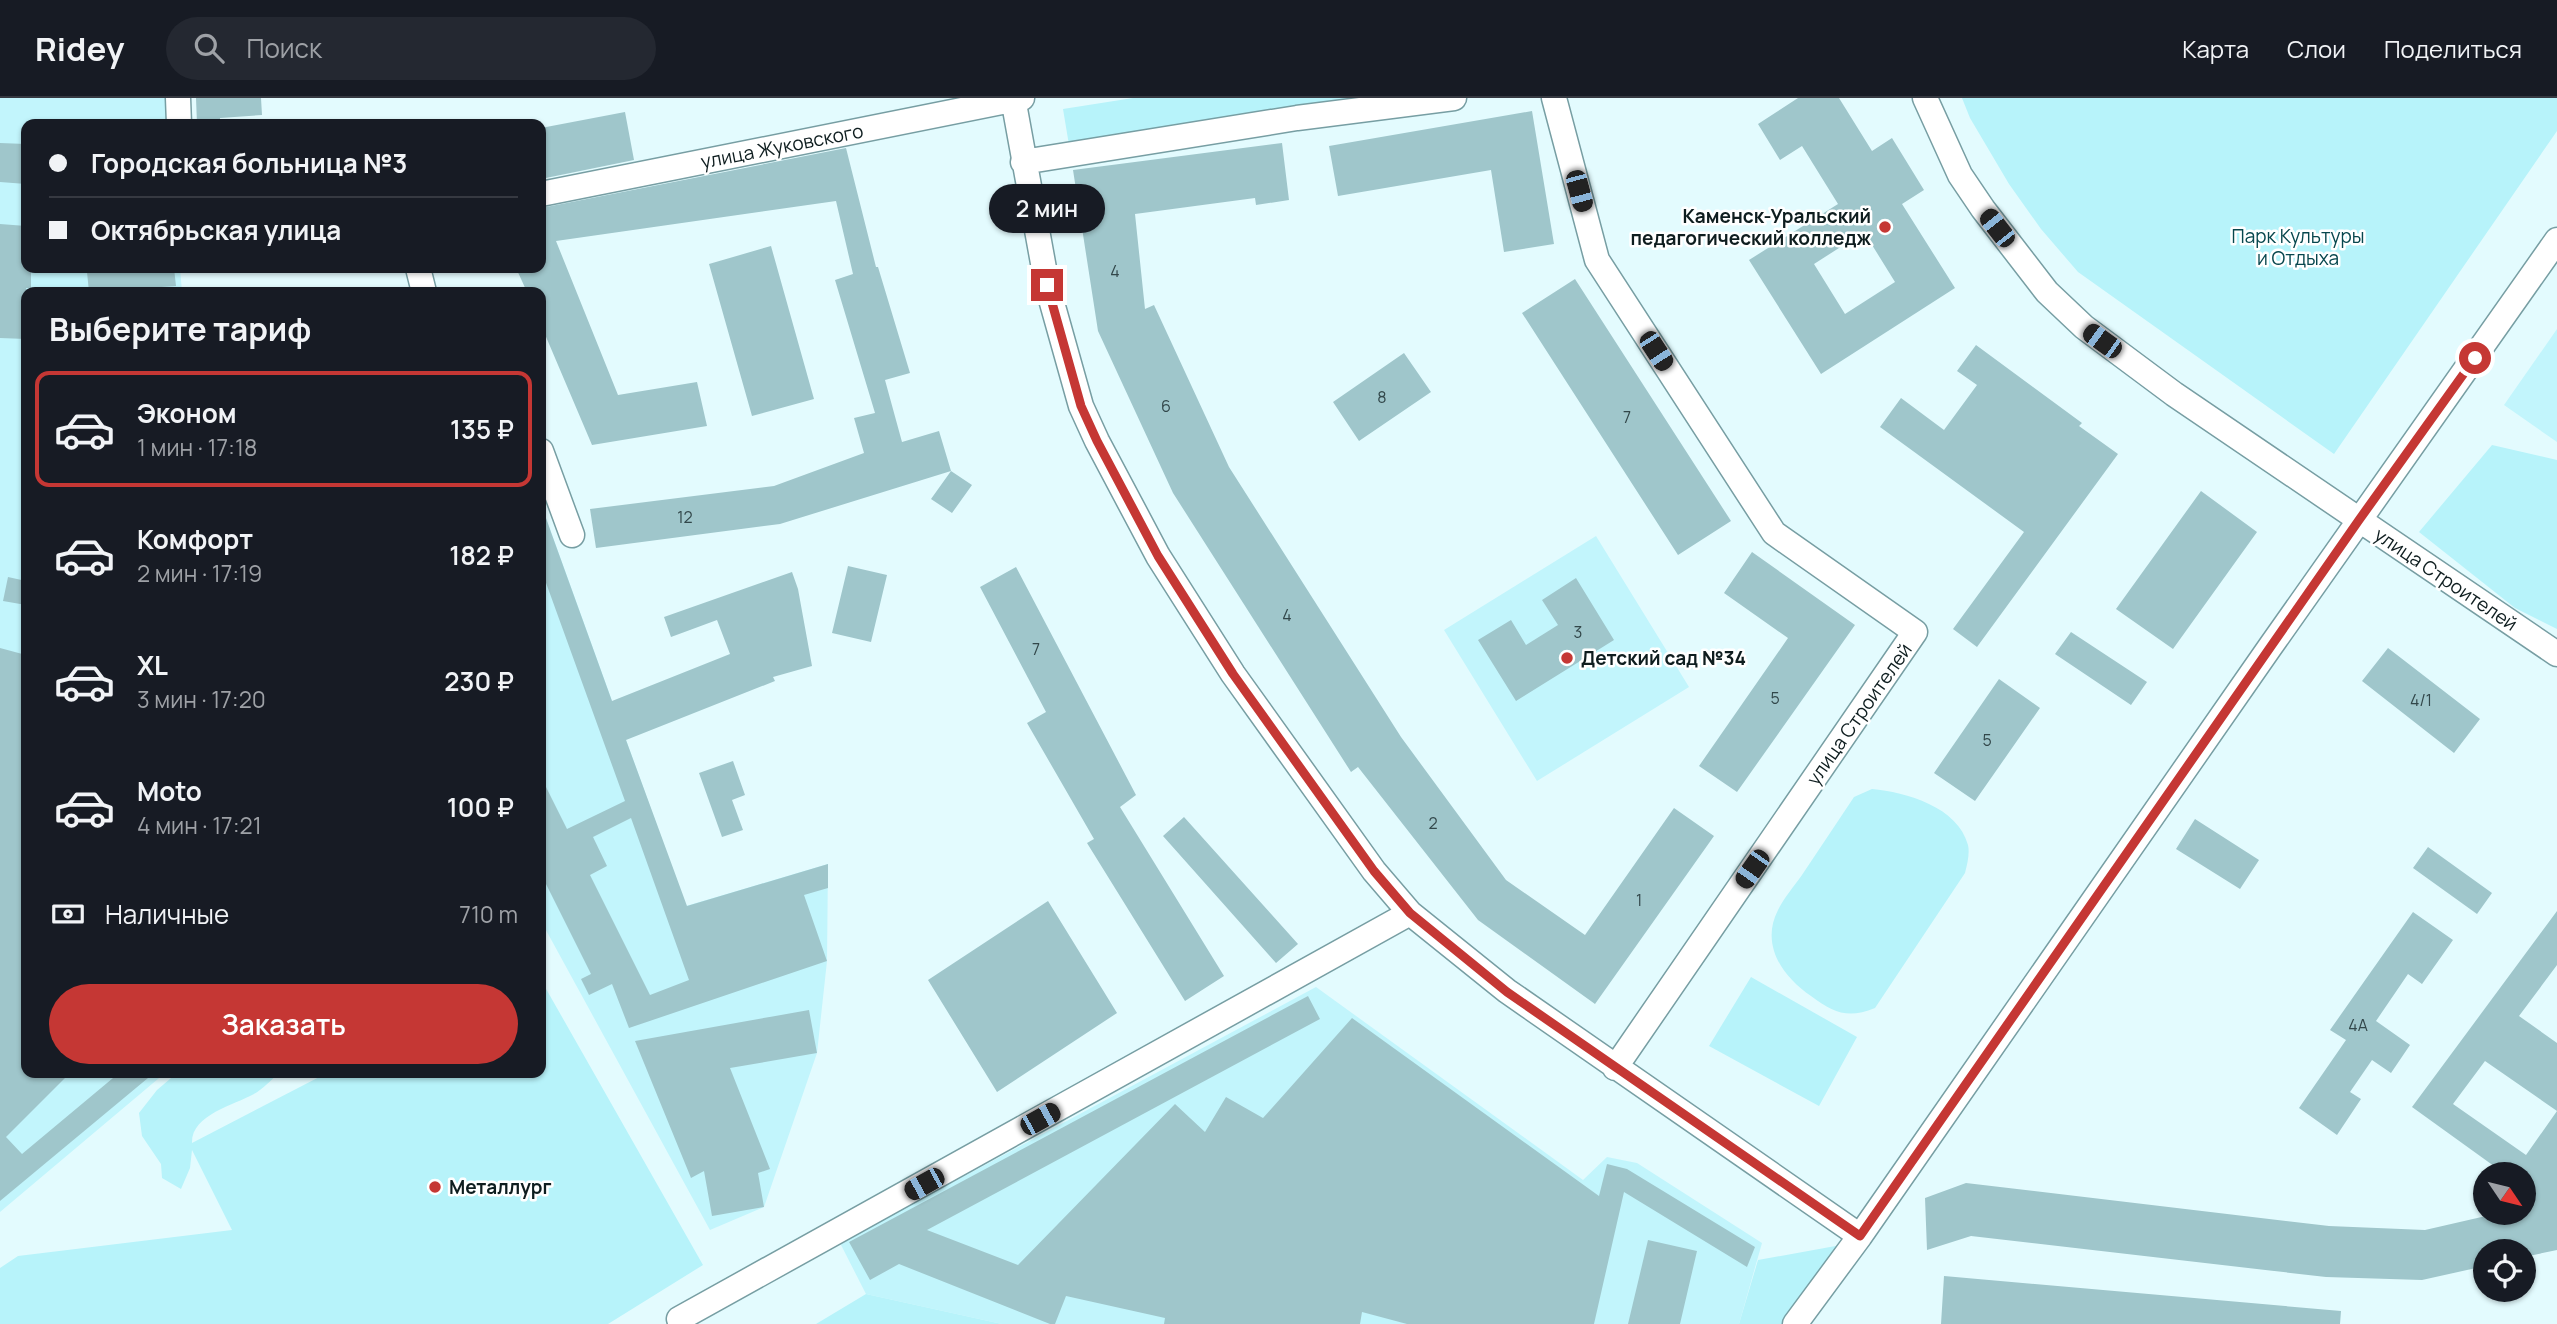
<!DOCTYPE html>
<html lang="ru">
<head>
<meta charset="utf-8">
<style>
	body { margin:0; font-family:Manrope,sans-serif; background:#242831; color:#f1f3f6; height:100vh; display:flex; flex-direction:column; font-size:26px; white-space:nowrap }
	* { box-sizing:border-box; margin:0 }
	p { font-size:23px; color:#9ea1a6 }
	.icon { flex:none; width:38px; height:38px; fill:none; stroke:currentColor; stroke-width:2; stroke-linecap:round; stroke-linejoin:round }
	.map { position:relative; flex:1; overflow:hidden }
	.details { position:absolute; left:21px; top:189px; width:525px; height:791px; display:flex; flex-direction:column; background:#171b24; border-radius:14px; box-shadow:0 2px 5px #0004 }
	.details>* { flex:none }
	.top-card { position:absolute; left:21px; top:21px; width:525px; height:154px; border-radius:14px; box-shadow:0 2px 5px #0004; display:grid; align-content:center; height:154px; padding:0 28px; background:#171b24 }
	.needle { width:46px; rotate:125deg }
	.controls { position:absolute; left:2473px; top:1064px; display:grid; gap:14px }
	.controls a { display:grid; place-items:center; width:63px; height:63px; border-radius:50%; background:#171b24; box-shadow:0 2px 5px #0004; font-size:35px }
	.end { position:absolute; width:32px; height:32px; margin:-16px; border:9px solid #c53734; background:#fff; box-shadow:0 0 0 4px #fff }
	.from { border-radius:50% }
	.bubble { position:absolute; height:49px; border-radius:24px; background:#171b24; box-shadow:0 2px 5px #0004; font-size:23px; font-weight:600; line-height:49px; text-align:center }
	.car { position:absolute; width:21px; height:42px; margin:-21px -10px; border-radius:9px; box-shadow:0 0 5px 2px #0007; background:linear-gradient(#222 24%,#8ab4d8 0 40%,#222 0 76%,#8ab4d8 0 86%,#222 0) }
	.top-card b { display:flex; align-items:center; gap:24px; height:66px; font-size:26px }
	.top-card b+b { border-top:2px solid #363941 }
	.top-card i { width:18px; height:18px; background:#f1f3f6 }
	ul { padding:0; list-style:none }
	li { display:flex; align-items:center; gap:21px; height:116px; margin:0 14px 10px; padding:0 14px; border:4px solid transparent; border-radius:14px }
	li div { flex:1 }
	li b { display:block; font-size:26px }
	li em { font-style:normal; font-weight:600 }
	li.on { border-color:#c53734 }
	li>.icon { width:63px; height:63px; stroke-width:1.5 }
	h2 { padding:0 28px; font-size:32px; line-height:84px }
	.pay { display:flex; align-items:center; gap:18px; height:77px; padding:0 28px; font-size:26px }
	.pay p { margin-inline-start:auto }
	.cta { display:flex; gap:14px; margin-top:auto; padding:14px 28px }
	.cta a { flex:1; height:80px; border-radius:42px; background:#c53734; color:#fff; font-size:28px; font-weight:600; line-height:80px; text-align:center }
	header { display:flex; align-items:center; gap:42px; box-sizing:border-box; height:98px; padding:0 35px; background:#171b24; border-bottom:2px solid #363941 }
	header strong { font-size:33px }
	nav { display:flex; gap:38px; margin-inline-start:auto; font-size:24px }
	.search { width:490px; height:63px; background:#242831; display:flex; align-items:center; gap:18px; box-sizing:border-box; padding:0 24px; border-radius:38px; color:#9ea1a6; font-size:26px }
	.map>svg:first-child { display:block }
	.built { fill:#c2f5fc }
	.green { fill:#b7f3fa }
	.building { fill:#9fc6cb; fill-rule:evenodd }
	.lines { fill:none; stroke-linecap:round; stroke-linejoin:round }
	.minor-casing { stroke:#779ea3; stroke-width:27 }
	.minor { stroke:#fff; stroke-width:24 }
	.route { stroke:#c53734; stroke-width:9 }
	.poi-dot { fill:#c53734; stroke:#fff; stroke-width:2.5 }
	.labels { text-anchor:middle; stroke-width:5; stroke-linejoin:round; paint-order:stroke }
	.number-label { font-size:16px; fill:#32474a }
	.street-label { font-size:19px; fill:#0e1d1f; stroke:#fff }
	.poi-label { font-size:19px; font-weight:bold; fill:#0e1d1f; stroke:#fff; text-anchor:start }
	.park-label { font-size:19px; fill:#07474e; stroke:#fff }
</style>
</head>
<body>
<header>
<strong>Ridey</strong>
<div class="search"><svg class="icon" aria-label="search" viewBox="0 0 24 24"><circle cx="10" cy="10" r="6"/><path d="M15 15l6 6"/></svg>Поиск</div>
<nav><a>Карта</a><a>Слои</a><a>Поделиться</a></nav>
</header>
<div class="map">
<svg width="2557" height="1226" viewBox="0 0 2557 1226">
	<rect width="100%" height="100%" fill="#e3fbfe"/>
	<path class="built" d="M0,0H168L170,26H26V170H180L182,194H26V975H165L0,1114Z
		M2557,231V344L2504,307Z
		M541,406L686,808L828,766L827,863L817,955L764,1109L710,1132L541,823Z
		M1596,438L1689,589L1537,683L1444,532Z
		M1316,889L1583,1082L1607,1059L1637,1065L1762,1145L1739,1226H1002L866,1196L840,1145Z"/>
	<path class="green" d="M1133,0H1369L1069,47L1063,11Z
		M1962,0H2557V33L2334,356L2078,174L2041,131L2009,86L1970,20Z
		M2492,347L2557,362V531L2515,510L2419,434Z
		M1872,691C1906,694 1958,709 1968,747C1970,756 1967,767 1965,775L1875,910C1848,921 1834,915 1811,898C1783,879 1760,847 1778,812C1784,800 1794,788 1802,777C1816,756 1830,735 1844,714L1854,699Z
		M1751,879L1857,939L1819,1008L1709,948Z
		M541,882L703,1167L608,1226H0V1170L18,1158L232,1132L192,1052L190,1070L181,1091L162,1080L161,1066L142,1038L139,1015L157,992L177,975H279C271,982 263,991 254,996C234,1007 191,1017 192,1045L327,975H541Z
		M1841,1147L1782,1226H1739L1758,1162Z
		M866,1196L1002,1226H816Z"/>
	<path class="building" d="M196,0H261L262,17L220,20V26H197Z
		M1798,0H1839L1872,53L1892,40L1924,92L1902,106L1955,190L1821,276L1749,162L1838,106L1802,48L1780,62L1758,26ZM1864,134L1895,184L1845,216L1814,166Z
		M1532,13L1554,146L1504,154L1491,72L1338,98L1329,48Z
		M625,14L634,62L541,81V30Z
		M0,45L26,46V86L0,84Z
		M1282,45L1289,102L1256,107L1255,100L1135,116L1145,211L1154,207L1229,369L1401,639L1506,782L1585,837L1674,710L1714,738L1595,906L1478,822L1358,669L1351,674L1173,395L1098,233L1073,72Z
		M846,50L876,169H878L910,275L885,282L902,344L939,333L951,373L780,426L596,450L590,411L774,388L864,355L854,320L875,315L835,182L853,176L836,103L556,143L618,297L697,284L707,328L592,347L541,227V194H527L516,170H541V110Z
		M0,126L26,128V170H31V190H26V241L0,240Z
		M771,148L814,301L752,318L709,166Z
		M134,170H174L176,188L147,190V194H89L87,174Z
		M1575,181L1731,423L1678,457L1522,215Z
		M1976,247L2082,325L2079,328L2118,356L1977,549L1953,531L2024,434L1880,329L1901,300L1944,332L1977,287L1957,273Z
		M1404,255L1431,294L1359,343L1333,304Z
		M951,373L972,387L952,415L931,401Z
		M2201,393L2257,434L2173,551L2116,511Z
		M541,412H543L612,603L730,556L717,522L671,539L664,519L792,474L798,491L812,568L773,579L775,583L626,642L687,808L828,766V790L804,797L827,863L629,930L612,886L589,897L581,881L591,876L541,776V679L567,731L625,703L541,471ZM631,720L689,882L650,897L590,777L607,768L593,739Z
		M1752,454L1855,527L1737,694L1699,668L1788,540L1724,495Z
		M848,468L887,477L871,544L832,535Z
		M1016,469L1136,697L1120,709L1224,878L1185,903L1087,745L1094,741L1027,625L1046,614L980,489Z
		M8,479L26,483V507L3,503Z
		M1576,480L1614,542L1516,603L1478,542L1511,522L1526,547L1558,527L1542,502Z
		M2071,534L2147,584L2131,607L2055,556Z
		M0,550L26,557V975H70L6,1039L22,1056L119,975H154L0,1103Z
		M2388,550L2480,621L2454,655L2362,583Z
		M1999,581L2040,610L1975,703L1934,675Z
		M733,663L745,697L732,702L743,732L722,739L699,675Z
		M1184,719L1298,846L1276,865L1163,738Z
		M2195,721L2259,762L2240,791L2176,751Z
		M2428,749L2492,795L2477,816L2413,770Z
		M1048,803L1117,915L997,994L928,882Z
		M2557,813V867L2519,918L2557,945V1152L2524,1159V1153H2485V1168L2422,1182L2326,1179L1971,1138L1927,1152L1925,1100L1966,1085L2329,1128L2425,1132L2499,1115H2524V1076H2505L2412,1009ZM2485,963L2557,1013L2526,1057L2453,1006Z
		M2413,814L2453,842L2422,886L2408,876L2376,923L2410,947L2391,975L2372,962L2350,994L2361,1001L2337,1037L2299,1010L2346,942L2330,932Z
		M1308,898L1320,921L927,1132L1018,1167L1175,1006L1205,1034L1226,999L1263,1020L1352,920L1599,1098L1607,1066L1627,1071L1755,1149L1747,1169L1624,1094L1594,1226H1407L1362,1214L1360,1226H1164L1165,1220L1066,1198L1055,1226H1050L899,1166L870,1182L849,1144Z
		M809,912L817,955L730,970L770,1071L758,1075L764,1109L712,1118L704,1073L691,1080L635,943Z
		M1648,1142L1697,1153L1680,1226H1628Z
		M1944,1178L2341,1213L2340,1226H1941Z"/>
	<g class="lines">
		<defs>
			<path id="minor" d="M178,0L179,26
				M1013,0L1047,187L1081,308L1097,343L1158,458L1233,576L1374,773L1410,815L1507,893L1860,1138
				M1554,0L1597,162L1774,435L1915,534L1615,970
				M1925,0L1960,77L1983,111L2047,194L2084,229L2174,296L2557,556
				M1023,64L1297,20L1454,0
				M541,96L1022,0
				M418,170L424,194
				M541,353L572,437
				M679,1221L1410,815
				M1795,1226L1860,1138L2270,549L2557,142"/>
		</defs>
		<use href="#minor" class="minor-casing"/>
		<use href="#minor" class="minor"/>
	</g>
	<g class="lines">
		<path class="route" d="M1047,187L1081,308L1097,343L1158,458L1233,576L1374,773L1410,815L1507,894L1860,1138L2359,422L2475,260"/>
	</g>
	<g class="poi-dot">
		<circle cx="1885" cy="129" r="7"/>
		<circle cx="1567" cy="560" r="7"/>
		<circle cx="435" cy="1089" r="7"/>
	</g>
	<g class="labels">
		<g class="number-label">
			<text x="1115" y="179">4</text>
			<text x="1382" y="305">8</text>
			<text x="1166" y="314">6</text>
			<text x="1627" y="325">7</text>
			<text x="685" y="425">12</text>
			<text x="1287" y="523">4</text>
			<text x="1578" y="540">3</text>
			<text x="1036" y="557">7</text>
			<text x="1775" y="606">5</text>
			<text x="2421" y="608">4/1</text>
			<text x="1987" y="648">5</text>
			<text x="1433" y="731">2</text>
			<text x="1639" y="808">1</text>
			<text x="2358" y="933">4А</text>
		</g>
		<g class="street-label">
			<text transform="translate(782 48) rotate(-11)" y="7">улица Жуковского</text>
			<text transform="translate(2446 481) rotate(34)" y="7">улица Строителей</text>
			<text transform="translate(1859 616) rotate(-55)" y="7">улица Строителей</text>
		</g>
		<g class="poi-label">
			<text x="1871" y="125" text-anchor="end">Каменск-Уральский<tspan x="1871" dy="22">педагогический колледж</tspan></text>
			<text x="1581" y="567">Детский сад №34</text>
			<text x="449" y="1096">Металлург</text>
		</g>
		<g class="park-label">
			<text x="2298" y="145">Парк Культуры<tspan x="2298" dy="22">и Отдыха</tspan></text>
		</g>
	</g>
</svg>
<div class="controls">
<a><svg class="needle" viewBox="-14 -14 28 28"><path d="M0-13l5 13h-10z" fill="#e53935"/><path d="M0 13l5-13h-10z" fill="#9ea1a6"/></svg></a>
<a><svg class="icon" aria-label="locate" viewBox="0 0 24 24"><circle cx="12" cy="12" r="6"/><path d="M12 2v4M12 18v4M2 12h4M18 12h4"/></svg></a>
</div>
<i class="end from" style="left:2475px;top:260px"></i>
<i class="end" style="left:1047px;top:187px"></i>
<div class="bubble" style="left:989px;top:86px;width:116px">2 мин</div>
<i class="car" style="left:1579px;top:93px;rotate:165deg"></i>
<i class="car" style="left:1997px;top:130px;rotate:322deg"></i>
<i class="car" style="left:2102px;top:243px;rotate:306deg"></i>
<i class="car" style="left:1656px;top:253px;rotate:147deg"></i>
<i class="car" style="left:1752px;top:771px;rotate:215deg"></i>
<i class="car" style="left:1040px;top:1021px;rotate:61deg"></i>
<i class="car" style="left:924px;top:1086px;rotate:241deg"></i>
<div class="top-card">
<b><i class="from"></i>Городская больница №3</b>
<b><i></i>Октябрьская улица</b>
</div>
<section class="details">
<h2>Выберите тариф</h2>
<ul>
<li class="on"><svg class="icon" aria-label="car" viewBox="0 0 24 24"><path d="M5 17H2v-5l4-1 3-4h7l3 4 3 1v5h-3M9 17h6M6 11h13"/><circle cx="7" cy="17" r="2"/><circle cx="17" cy="17" r="2"/></svg><div><b>Эконом</b><p>1 мин · 17:18</p></div><em>135 ₽</em></li>
<li><svg class="icon" aria-label="car" viewBox="0 0 24 24"><path d="M5 17H2v-5l4-1 3-4h7l3 4 3 1v5h-3M9 17h6M6 11h13"/><circle cx="7" cy="17" r="2"/><circle cx="17" cy="17" r="2"/></svg><div><b>Комфорт</b><p>2 мин · 17:19</p></div><em>182 ₽</em></li>
<li><svg class="icon" aria-label="car" viewBox="0 0 24 24"><path d="M5 17H2v-5l4-1 3-4h7l3 4 3 1v5h-3M9 17h6M6 11h13"/><circle cx="7" cy="17" r="2"/><circle cx="17" cy="17" r="2"/></svg><div><b>XL</b><p>3 мин · 17:20</p></div><em>230 ₽</em></li>
<li><svg class="icon" aria-label="car" viewBox="0 0 24 24"><path d="M5 17H2v-5l4-1 3-4h7l3 4 3 1v5h-3M9 17h6M6 11h13"/><circle cx="7" cy="17" r="2"/><circle cx="17" cy="17" r="2"/></svg><div><b>Moto</b><p>4 мин · 17:21</p></div><em>100 ₽</em></li>
</ul>
<div class="pay"><svg class="icon" aria-label="cash" viewBox="0 0 24 24"><path d="M3 7h18v10H3z"/><circle cx="12" cy="12" r="2"/></svg>Наличные<p>710 m</p></div>
<div class="cta"><a>Заказать</a></div>
</section>
</div>
</body>
</html>
